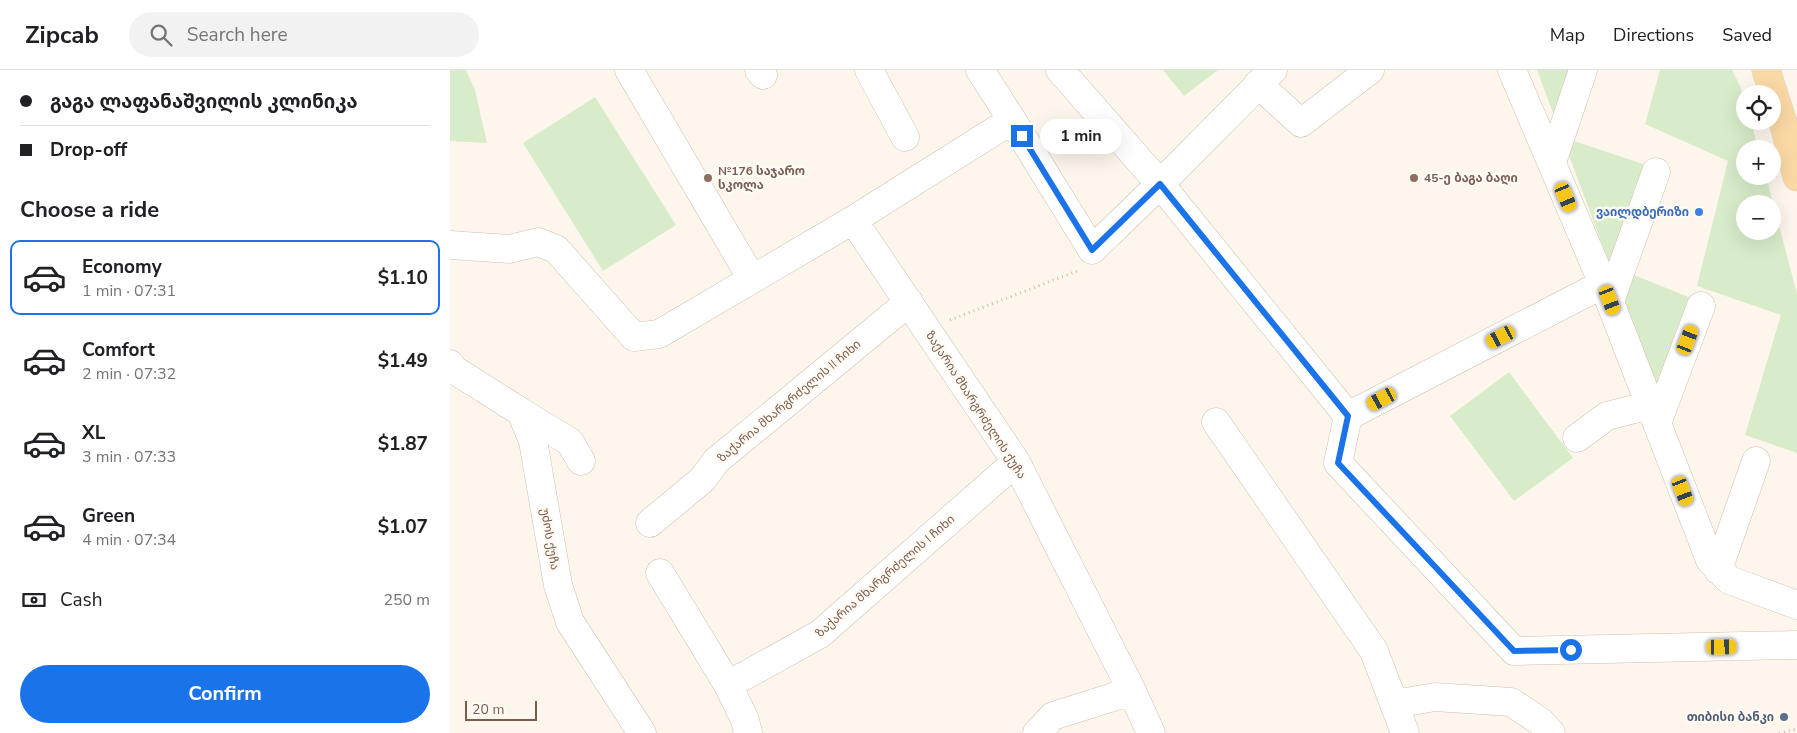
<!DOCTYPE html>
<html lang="en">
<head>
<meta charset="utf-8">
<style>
	body { margin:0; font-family:"Nunito Sans","Noto Sans Georgian",sans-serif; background:#f2f2f2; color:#202124; height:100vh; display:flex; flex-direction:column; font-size:19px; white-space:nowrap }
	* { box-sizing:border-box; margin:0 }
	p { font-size:16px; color:#757577 }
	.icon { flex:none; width:28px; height:28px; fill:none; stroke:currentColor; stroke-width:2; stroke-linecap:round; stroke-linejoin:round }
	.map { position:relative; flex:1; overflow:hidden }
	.sheet { display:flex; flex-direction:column; background:#fff; width:450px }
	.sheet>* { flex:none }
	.top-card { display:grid; align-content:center; height:110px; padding:0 20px; background:#fff }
	.fabs { position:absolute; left:1286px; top:15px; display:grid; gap:10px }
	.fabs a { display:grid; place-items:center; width:45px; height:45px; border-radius:50%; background:#fff; box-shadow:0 5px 20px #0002; font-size:25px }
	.scale { position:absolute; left:15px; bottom:12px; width:72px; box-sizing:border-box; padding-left:5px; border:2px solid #7a5c4d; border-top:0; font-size:14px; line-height:18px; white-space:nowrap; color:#7a5c4d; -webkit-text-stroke:4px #fffaf3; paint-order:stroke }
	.end { position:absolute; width:22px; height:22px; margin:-11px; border:6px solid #1a73e8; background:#fff; box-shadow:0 0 0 2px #fff }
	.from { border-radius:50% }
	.bubble { position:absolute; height:35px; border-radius:18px; background:#fff; box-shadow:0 5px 20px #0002; font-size:16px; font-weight:700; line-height:35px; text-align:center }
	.car { position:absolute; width:15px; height:30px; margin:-15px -8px; border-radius:6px; box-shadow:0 0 4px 1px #0007; background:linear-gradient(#f5c518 24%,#345 0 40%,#f5c518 0 76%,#345 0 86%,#f5c518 0) }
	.top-card b { display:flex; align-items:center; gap:18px; height:48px; font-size:19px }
	.top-card b+b { border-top:1px solid #e0e0e0 }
	.top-card i { width:12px; height:12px; background:#202124 }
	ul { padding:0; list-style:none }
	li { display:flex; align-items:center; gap:15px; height:75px; margin:0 10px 8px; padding:0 10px; border:2px solid transparent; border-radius:10px }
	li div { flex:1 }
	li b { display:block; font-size:19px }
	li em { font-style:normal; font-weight:700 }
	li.on { border-color:#1a73e8 }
	li>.icon { width:45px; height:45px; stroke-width:1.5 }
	h2 { padding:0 20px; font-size:22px; line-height:60px }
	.pay { display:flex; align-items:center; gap:12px; height:55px; padding:0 20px; font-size:19px }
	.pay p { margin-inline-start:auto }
	.button { display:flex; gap:10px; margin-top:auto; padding:10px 20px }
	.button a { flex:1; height:58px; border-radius:30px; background:#1a73e8; color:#fff; font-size:20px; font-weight:700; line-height:58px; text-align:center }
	header { display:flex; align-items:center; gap:30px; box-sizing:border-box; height:70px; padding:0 25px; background:#fff; border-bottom:1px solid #e0e0e0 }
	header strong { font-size:24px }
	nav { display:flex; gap:28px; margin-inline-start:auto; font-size:18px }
	.search { width:350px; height:45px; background:#f2f2f2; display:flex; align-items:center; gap:12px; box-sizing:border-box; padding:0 18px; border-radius:28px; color:#757577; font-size:19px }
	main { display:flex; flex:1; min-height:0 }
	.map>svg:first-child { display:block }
	.green { fill:#d8ecc9; fill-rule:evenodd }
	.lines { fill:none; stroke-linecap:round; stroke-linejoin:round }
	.minor-casing { stroke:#d1beb0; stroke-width:29 }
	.major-casing { stroke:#dad1cd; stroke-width:29 }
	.path { stroke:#d9b8a5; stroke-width:3; stroke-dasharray:1 4; stroke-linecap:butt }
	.minor { stroke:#fff; stroke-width:28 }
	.major { stroke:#fbd9a5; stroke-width:28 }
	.route { stroke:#1a73e8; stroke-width:6 }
	.education-dot { fill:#8d6e63; stroke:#fffaf3; stroke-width:2 }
	.shop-dot { fill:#3f7fe0; stroke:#fffaf3; stroke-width:2 }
	.service-dot { fill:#5c6f8a; stroke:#fffaf3; stroke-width:2 }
	.labels { text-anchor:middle; stroke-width:5; stroke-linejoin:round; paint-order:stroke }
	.education-label { font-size:12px; font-weight:bold; fill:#785e54; stroke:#fffaf3; text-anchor:start }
	.shop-label { font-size:12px; font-weight:bold; fill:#366cbe; stroke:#fffaf3; text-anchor:end }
	.street-label { font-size:12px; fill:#7a5c4d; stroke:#fffaf3 }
	.service-label { font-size:12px; font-weight:bold; fill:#4e5e75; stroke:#fffaf3; text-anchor:end }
</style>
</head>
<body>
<header>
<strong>Zipcab</strong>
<div class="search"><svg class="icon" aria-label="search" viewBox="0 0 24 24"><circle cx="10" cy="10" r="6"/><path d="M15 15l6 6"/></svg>Search here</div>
<nav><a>Map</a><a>Directions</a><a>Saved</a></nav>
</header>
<main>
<section class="sheet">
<div class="top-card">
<b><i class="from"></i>გაგა ლაფანაშვილის კლინიკა</b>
<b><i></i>Drop-off</b>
</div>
<h2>Choose a ride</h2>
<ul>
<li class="on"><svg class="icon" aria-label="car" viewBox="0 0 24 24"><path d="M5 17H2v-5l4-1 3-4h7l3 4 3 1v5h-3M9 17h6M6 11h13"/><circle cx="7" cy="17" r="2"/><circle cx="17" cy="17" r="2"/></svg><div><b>Economy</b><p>1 min · 07:31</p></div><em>$1.10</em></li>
<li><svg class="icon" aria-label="car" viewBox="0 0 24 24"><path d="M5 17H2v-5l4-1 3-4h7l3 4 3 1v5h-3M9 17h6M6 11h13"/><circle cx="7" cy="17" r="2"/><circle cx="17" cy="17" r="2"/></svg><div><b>Comfort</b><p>2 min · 07:32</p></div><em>$1.49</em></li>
<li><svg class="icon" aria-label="car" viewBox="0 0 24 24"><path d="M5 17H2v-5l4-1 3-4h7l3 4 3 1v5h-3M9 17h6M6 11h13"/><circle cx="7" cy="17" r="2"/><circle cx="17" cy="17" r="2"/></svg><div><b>XL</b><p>3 min · 07:33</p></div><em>$1.87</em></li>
<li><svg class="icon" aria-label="car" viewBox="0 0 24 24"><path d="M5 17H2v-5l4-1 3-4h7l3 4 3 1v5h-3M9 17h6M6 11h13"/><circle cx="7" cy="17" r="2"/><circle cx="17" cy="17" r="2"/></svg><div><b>Green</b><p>4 min · 07:34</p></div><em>$1.07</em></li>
</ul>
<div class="pay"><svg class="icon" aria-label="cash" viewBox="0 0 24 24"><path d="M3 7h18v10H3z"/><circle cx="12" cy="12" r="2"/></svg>Cash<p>250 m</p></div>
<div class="button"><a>Confirm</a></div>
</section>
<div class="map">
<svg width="1347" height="663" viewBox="0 0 1347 663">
	<rect width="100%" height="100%" fill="#fdf6ec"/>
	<path class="green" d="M0,0H16L25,20L37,73L0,71Z
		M713,0H768L734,26Z
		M1087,0H1147L1121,70L1199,96L1164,197L1246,230L1208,324Z
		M1210,0H1282C1293,21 1295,28 1295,51H1301L1308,79H1295V106H1316L1347,224V383L1295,365L1331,245L1247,216L1278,91L1195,54ZM1295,134H1322V161H1295Z
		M145,27L226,155L153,201L73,73Z
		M1059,302L1123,388L1064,431L1000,346Z"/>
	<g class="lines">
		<defs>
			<path id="minor" d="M179,0L302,209
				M309,0L313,5
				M419,0L455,67
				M823,0L710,114L898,346L888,393L1064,581L1347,575
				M1062,0L1153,214L1260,490L1279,510L1347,535
				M808,14L851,53L920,0
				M562,50L642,180L710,114L610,0
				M1102,92L1133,0
				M403,150L566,392L682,621L701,663
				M0,175L60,179L88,172L106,179L184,267L209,264L403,150L562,50L530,0
				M1160,231L1206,102
				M0,294L3,299L71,342L83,371L108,515L120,552L192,663
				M71,342L120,372L131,391
				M898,346L1153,214
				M766,352L924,581L955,663
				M1207,353L1251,236
				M1127,368L1157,346L1200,335
				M200,453L253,409L266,391L459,232
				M1268,500L1306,391
				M210,503L278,615L370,564L566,392
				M278,615L295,650L298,663
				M944,634L985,627L1061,632L1091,652L1101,663
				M587,663L603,646L682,621"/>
			<path id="major" d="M1316,0L1335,59L1347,107"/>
		</defs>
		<use href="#minor" class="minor-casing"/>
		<use href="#major" class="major-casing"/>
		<path class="path" d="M500,250L627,201
			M1329,663L1347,659"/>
		<use href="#minor" class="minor"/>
		<use href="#major" class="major"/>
	</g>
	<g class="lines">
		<path class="route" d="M572,66L642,180L710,114L898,346L888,393L1064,581L1121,580"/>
	</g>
	<g class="education-dot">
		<circle cx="258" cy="108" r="5"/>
		<circle cx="964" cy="108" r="5"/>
	</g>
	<circle class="shop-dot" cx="1249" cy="142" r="5"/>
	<circle class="service-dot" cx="1334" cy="647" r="5"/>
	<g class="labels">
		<g class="education-label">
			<text x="268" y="105">№176 საჯარო<tspan x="268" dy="14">სკოლა</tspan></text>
			<text x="974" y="112">45-ე ბაგა ბაღი</text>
		</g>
		<g class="shop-label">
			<text x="1239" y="146">ვაილდბერიზი</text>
		</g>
		<g class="street-label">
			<text transform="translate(339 331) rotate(-40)" y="4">ზაქარია მხარგრძელის II ჩიხი</text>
			<text transform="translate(526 335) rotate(57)" y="4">ზაქარია მხარგრძელის ქუჩა</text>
			<text transform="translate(100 469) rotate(80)" y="4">უძოს ქუჩა</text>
			<text transform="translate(435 506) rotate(-41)" y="4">ზაქარია მხარგრძელის I ჩიხი</text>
		</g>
		<g class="service-label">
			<text x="1324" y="651">თიბისი ბანკი</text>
		</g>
	</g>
</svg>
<div class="fabs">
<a><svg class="icon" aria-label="locate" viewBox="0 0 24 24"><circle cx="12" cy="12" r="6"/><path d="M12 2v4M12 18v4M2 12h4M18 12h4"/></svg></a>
<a>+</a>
<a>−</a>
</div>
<div class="scale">20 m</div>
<i class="end from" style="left:1121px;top:580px"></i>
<i class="end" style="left:572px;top:66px"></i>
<div class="bubble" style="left:590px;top:49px;width:82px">1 min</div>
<i class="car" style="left:1116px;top:127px;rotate:157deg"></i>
<i class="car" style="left:1160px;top:230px;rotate:159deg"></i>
<i class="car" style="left:1051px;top:267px;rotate:243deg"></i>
<i class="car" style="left:1238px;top:270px;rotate:21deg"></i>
<i class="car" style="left:932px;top:329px;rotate:242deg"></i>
<i class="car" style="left:1233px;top:421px;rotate:159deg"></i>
<i class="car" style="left:1272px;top:577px;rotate:89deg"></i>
</div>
</main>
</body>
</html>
